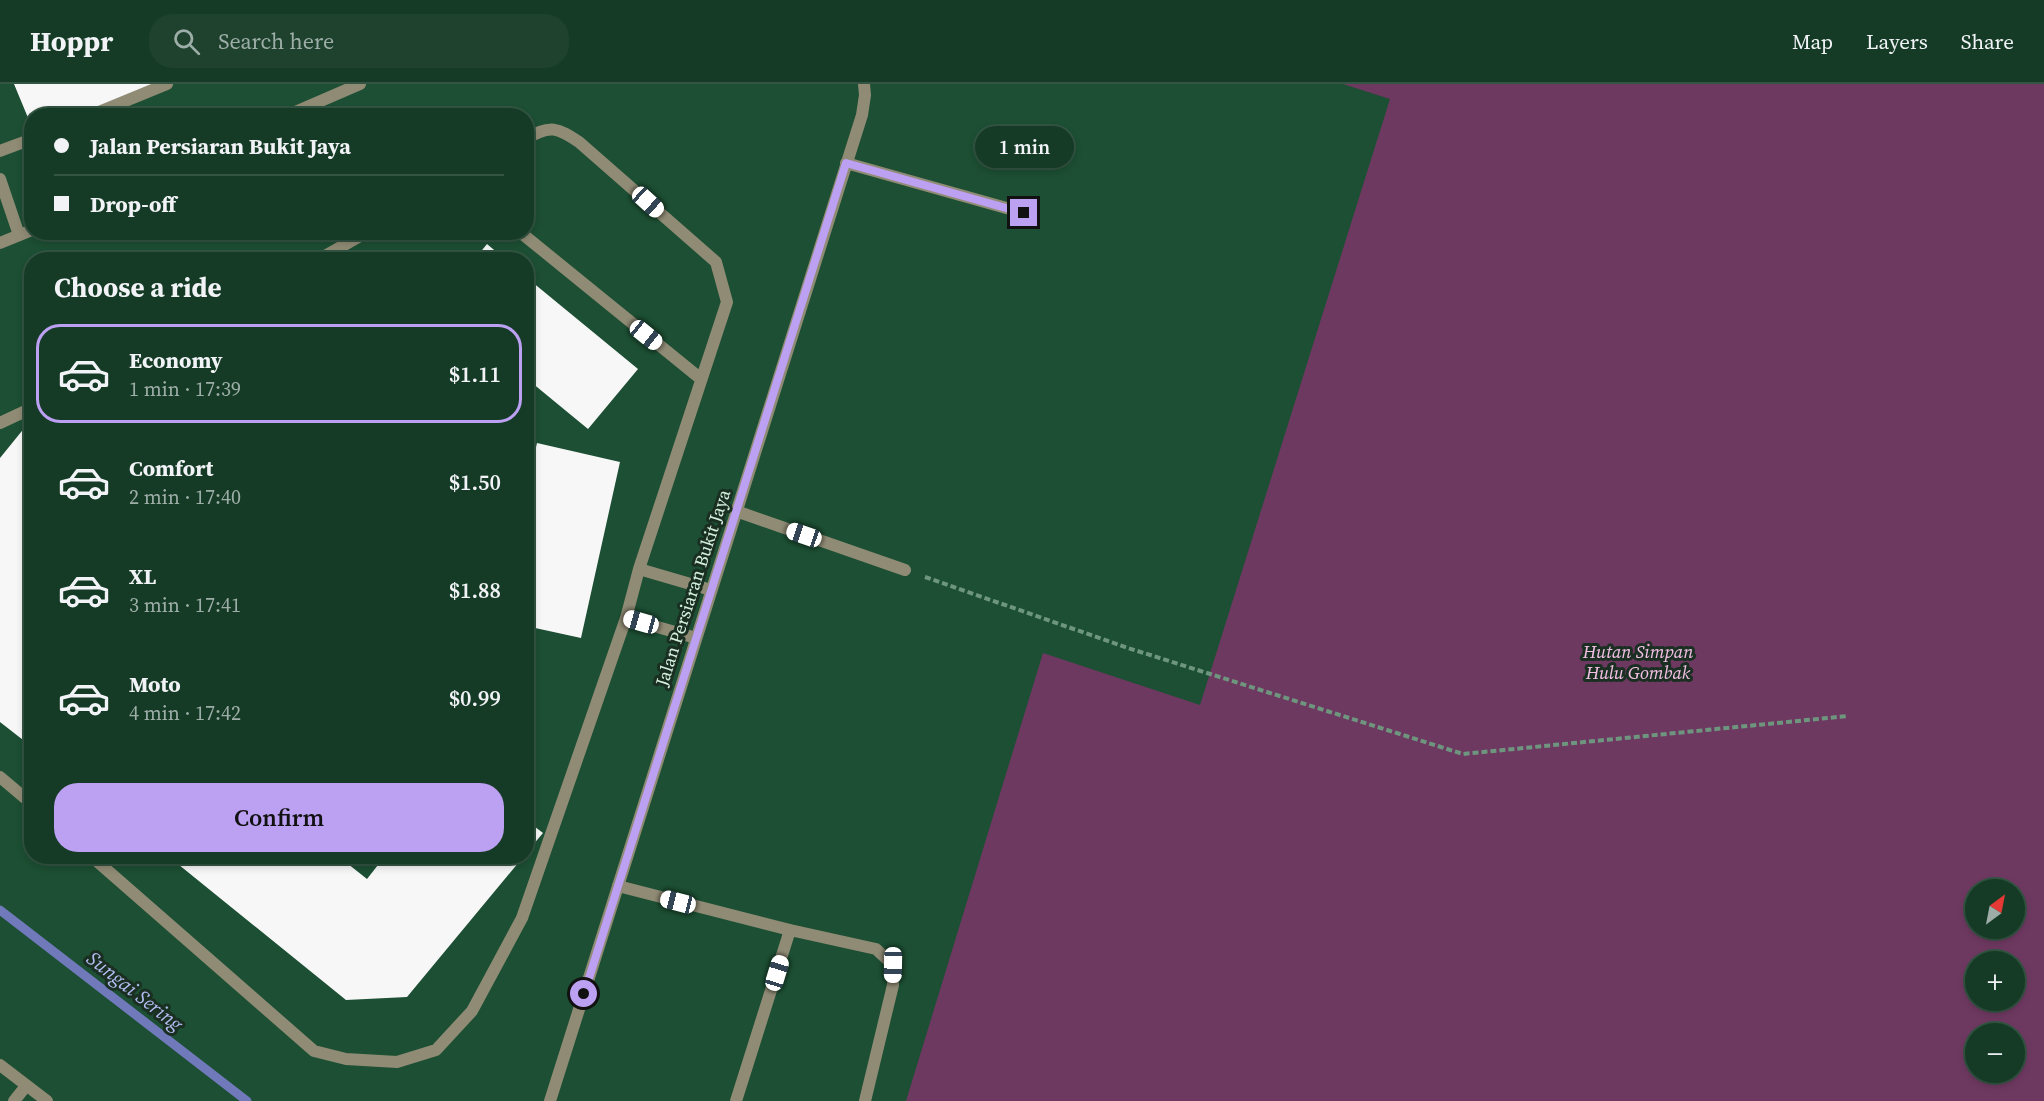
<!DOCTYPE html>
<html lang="en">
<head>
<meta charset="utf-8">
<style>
	body { margin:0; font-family:"Source Serif 4",serif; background:#1e422e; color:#f1f3f6; height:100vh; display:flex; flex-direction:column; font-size:22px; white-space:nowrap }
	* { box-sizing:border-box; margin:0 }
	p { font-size:20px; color:#9dada7 }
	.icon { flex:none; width:33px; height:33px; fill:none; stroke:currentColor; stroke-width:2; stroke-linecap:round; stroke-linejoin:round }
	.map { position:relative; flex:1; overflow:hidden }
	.sheet { position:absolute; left:24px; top:168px; width:510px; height:612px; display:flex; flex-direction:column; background:#153b26; border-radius:24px; box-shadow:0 3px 9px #0003,0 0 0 2px #345543 }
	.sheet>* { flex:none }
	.banner { position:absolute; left:24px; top:24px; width:510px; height:132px; border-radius:24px; box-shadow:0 3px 9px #0003,0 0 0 2px #345543; display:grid; align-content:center; height:132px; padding:0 30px; background:#153b26 }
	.needle { width:39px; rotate:32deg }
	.fabs { position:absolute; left:1965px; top:795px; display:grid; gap:12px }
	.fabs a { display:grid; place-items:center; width:60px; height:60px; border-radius:50%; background:#153b26; box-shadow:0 3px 9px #0003,0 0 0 2px #345543; font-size:30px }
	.end { position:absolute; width:27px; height:27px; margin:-14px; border:8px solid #bca0f2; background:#111; box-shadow:0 0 0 3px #111 }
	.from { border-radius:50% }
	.bubble { position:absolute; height:42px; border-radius:21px; background:#153b26; box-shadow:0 3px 9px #0003,0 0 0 2px #345543; font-size:20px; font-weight:600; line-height:42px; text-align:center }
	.car { position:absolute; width:18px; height:36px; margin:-18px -9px; border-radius:8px; box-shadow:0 0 4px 2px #0007; background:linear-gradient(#fff 24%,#345 0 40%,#fff 0 76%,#345 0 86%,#fff 0) }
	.banner b { display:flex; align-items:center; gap:21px; height:57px; font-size:22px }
	.banner b+b { border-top:2px solid #345543 }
	.banner i { width:15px; height:15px; background:#f1f3f6 }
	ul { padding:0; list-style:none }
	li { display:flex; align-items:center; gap:18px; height:99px; margin:0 12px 9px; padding:0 18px; border:3px solid transparent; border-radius:24px }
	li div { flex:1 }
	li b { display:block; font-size:22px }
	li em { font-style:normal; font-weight:600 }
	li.current { border-color:#bca0f2 }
	li>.icon { width:54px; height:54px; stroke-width:1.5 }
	h2 { padding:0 30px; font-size:27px; line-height:72px }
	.primary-button { display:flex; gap:12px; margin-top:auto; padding:12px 30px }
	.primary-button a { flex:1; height:69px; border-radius:24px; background:#bca0f2; color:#111; font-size:24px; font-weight:600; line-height:69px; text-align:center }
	header { display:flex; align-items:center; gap:36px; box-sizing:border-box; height:84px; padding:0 30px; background:#153b26; border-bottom:2px solid #345543 }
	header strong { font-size:28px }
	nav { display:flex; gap:33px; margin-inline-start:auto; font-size:21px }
	.search { width:420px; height:54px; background:#1e422e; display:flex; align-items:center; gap:15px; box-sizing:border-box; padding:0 21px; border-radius:24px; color:#9dada7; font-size:22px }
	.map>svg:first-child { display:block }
	.green { fill:#6e3961; fill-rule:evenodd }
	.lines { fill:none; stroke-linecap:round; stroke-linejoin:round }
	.stream { stroke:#7079b9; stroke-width:9 }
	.building { fill:#f7f7f7 }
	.path { stroke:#6e967f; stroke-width:4; stroke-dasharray:6 3; stroke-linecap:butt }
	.service { stroke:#908b75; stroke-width:12 }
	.minor { stroke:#908b75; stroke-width:12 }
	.route { stroke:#bca0f2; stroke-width:8 }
	.labels { text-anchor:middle; stroke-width:6; stroke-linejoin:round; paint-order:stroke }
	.street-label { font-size:18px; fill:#d5f0de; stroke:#1a2f22 }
	.park-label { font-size:18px; font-style:italic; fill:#f5c1e6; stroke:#1a2f22 }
	.water-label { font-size:20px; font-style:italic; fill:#b3bdf2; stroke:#1a2f22 }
</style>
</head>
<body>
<header>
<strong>Hoppr</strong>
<div class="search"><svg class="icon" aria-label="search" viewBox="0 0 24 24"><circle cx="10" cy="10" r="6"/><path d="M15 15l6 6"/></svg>Search here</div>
<nav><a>Map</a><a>Layers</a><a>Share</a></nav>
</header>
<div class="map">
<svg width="2044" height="1017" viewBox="0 0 2044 1017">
	<rect width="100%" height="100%" fill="#1c4f33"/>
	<path class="green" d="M1343,0H2044V1017H906L1043,569L1200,621L1390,15ZM1976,806H2014V844H1976ZM1976,878H2014V916H1976ZM1976,950H2014V988H1976Z"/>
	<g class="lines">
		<path class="stream" d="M0,826L247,1017"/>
	</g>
	<path class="building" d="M14,0H153L78,32H32L31,41Z
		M487,160L506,176H474Z
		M526,193L638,285L588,345L526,294Z
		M30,337L32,513L25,521L32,526V663L0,638V374Z
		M537,359L620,378L581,554L526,542V406Z
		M526,736L543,749L526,769Z
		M168,772H338L367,795L385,772H524L407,913L346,916Z"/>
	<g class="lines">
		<path class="path" d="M925,493L1128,564L1463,670L1848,632"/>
		<path class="service" d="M89,32L167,0
			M0,67L32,55
			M0,95L19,151
			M520,148L701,295
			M318,176L367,148
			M0,339L32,324
			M736,427L905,486
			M639,485L711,506
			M626,534L696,554
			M0,693L32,720
			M91,772L314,967L346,975L397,978L436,966L472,927L522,834L626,534L639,485L727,218L716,178L579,58C558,44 550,40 526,55
			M618,802L790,846L876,865L893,881V901L865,1017
			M736,1017L790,846"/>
		<path class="minor" d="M286,32L360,0
			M846,79L1024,129
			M0,159L32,146
			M0,981L47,1017
			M14,1017L26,1002
			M550,1017L862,31L865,11L864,0"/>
	</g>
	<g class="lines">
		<path class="route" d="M584,910L846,79L1024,129"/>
	</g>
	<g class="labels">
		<g class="street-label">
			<text transform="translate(693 504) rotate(-72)" y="6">Jalan Persiaran Bukit Jaya</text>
		</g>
		<g class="park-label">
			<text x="1638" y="574">Hutan Simpan<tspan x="1638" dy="21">Hulu Gombak</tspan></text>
		</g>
		<g class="water-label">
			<text transform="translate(135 907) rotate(38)" y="7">Sungai Sering</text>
		</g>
	</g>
</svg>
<div class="fabs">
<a><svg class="needle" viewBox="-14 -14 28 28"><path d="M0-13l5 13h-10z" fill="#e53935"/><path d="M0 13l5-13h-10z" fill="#9dada7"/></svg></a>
<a>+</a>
<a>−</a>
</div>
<i class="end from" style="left:584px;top:910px"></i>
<i class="end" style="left:1024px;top:129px"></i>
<div class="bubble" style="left:975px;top:42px;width:99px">1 min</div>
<i class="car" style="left:648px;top:118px;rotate:132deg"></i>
<i class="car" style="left:646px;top:251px;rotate:129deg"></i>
<i class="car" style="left:804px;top:451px;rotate:289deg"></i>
<i class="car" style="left:641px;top:538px;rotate:286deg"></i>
<i class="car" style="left:678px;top:818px;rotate:284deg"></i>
<i class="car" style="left:893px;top:881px;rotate:181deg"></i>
<i class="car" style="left:777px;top:889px;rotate:17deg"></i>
<div class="banner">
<b><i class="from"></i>Jalan Persiaran Bukit Jaya</b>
<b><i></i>Drop-off</b>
</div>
<section class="sheet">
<h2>Choose a ride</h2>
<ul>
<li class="current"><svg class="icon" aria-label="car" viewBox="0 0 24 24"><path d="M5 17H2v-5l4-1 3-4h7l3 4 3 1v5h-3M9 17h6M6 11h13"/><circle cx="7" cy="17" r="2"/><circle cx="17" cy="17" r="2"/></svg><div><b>Economy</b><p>1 min · 17:39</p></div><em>$1.11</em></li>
<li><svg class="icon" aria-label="car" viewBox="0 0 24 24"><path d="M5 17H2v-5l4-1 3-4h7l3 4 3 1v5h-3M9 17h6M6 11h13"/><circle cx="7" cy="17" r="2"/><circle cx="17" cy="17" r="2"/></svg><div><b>Comfort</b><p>2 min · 17:40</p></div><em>$1.50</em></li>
<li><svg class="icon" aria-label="car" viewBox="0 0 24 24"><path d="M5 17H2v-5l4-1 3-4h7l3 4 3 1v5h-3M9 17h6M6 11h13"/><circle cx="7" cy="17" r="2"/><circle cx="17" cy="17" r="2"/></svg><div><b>XL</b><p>3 min · 17:41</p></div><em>$1.88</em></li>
<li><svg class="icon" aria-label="car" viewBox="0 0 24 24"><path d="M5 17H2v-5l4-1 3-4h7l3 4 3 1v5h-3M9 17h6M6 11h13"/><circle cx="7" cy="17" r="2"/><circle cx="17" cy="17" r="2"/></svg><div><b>Moto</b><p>4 min · 17:42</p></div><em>$0.99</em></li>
</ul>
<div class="primary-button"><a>Confirm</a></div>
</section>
</div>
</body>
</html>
